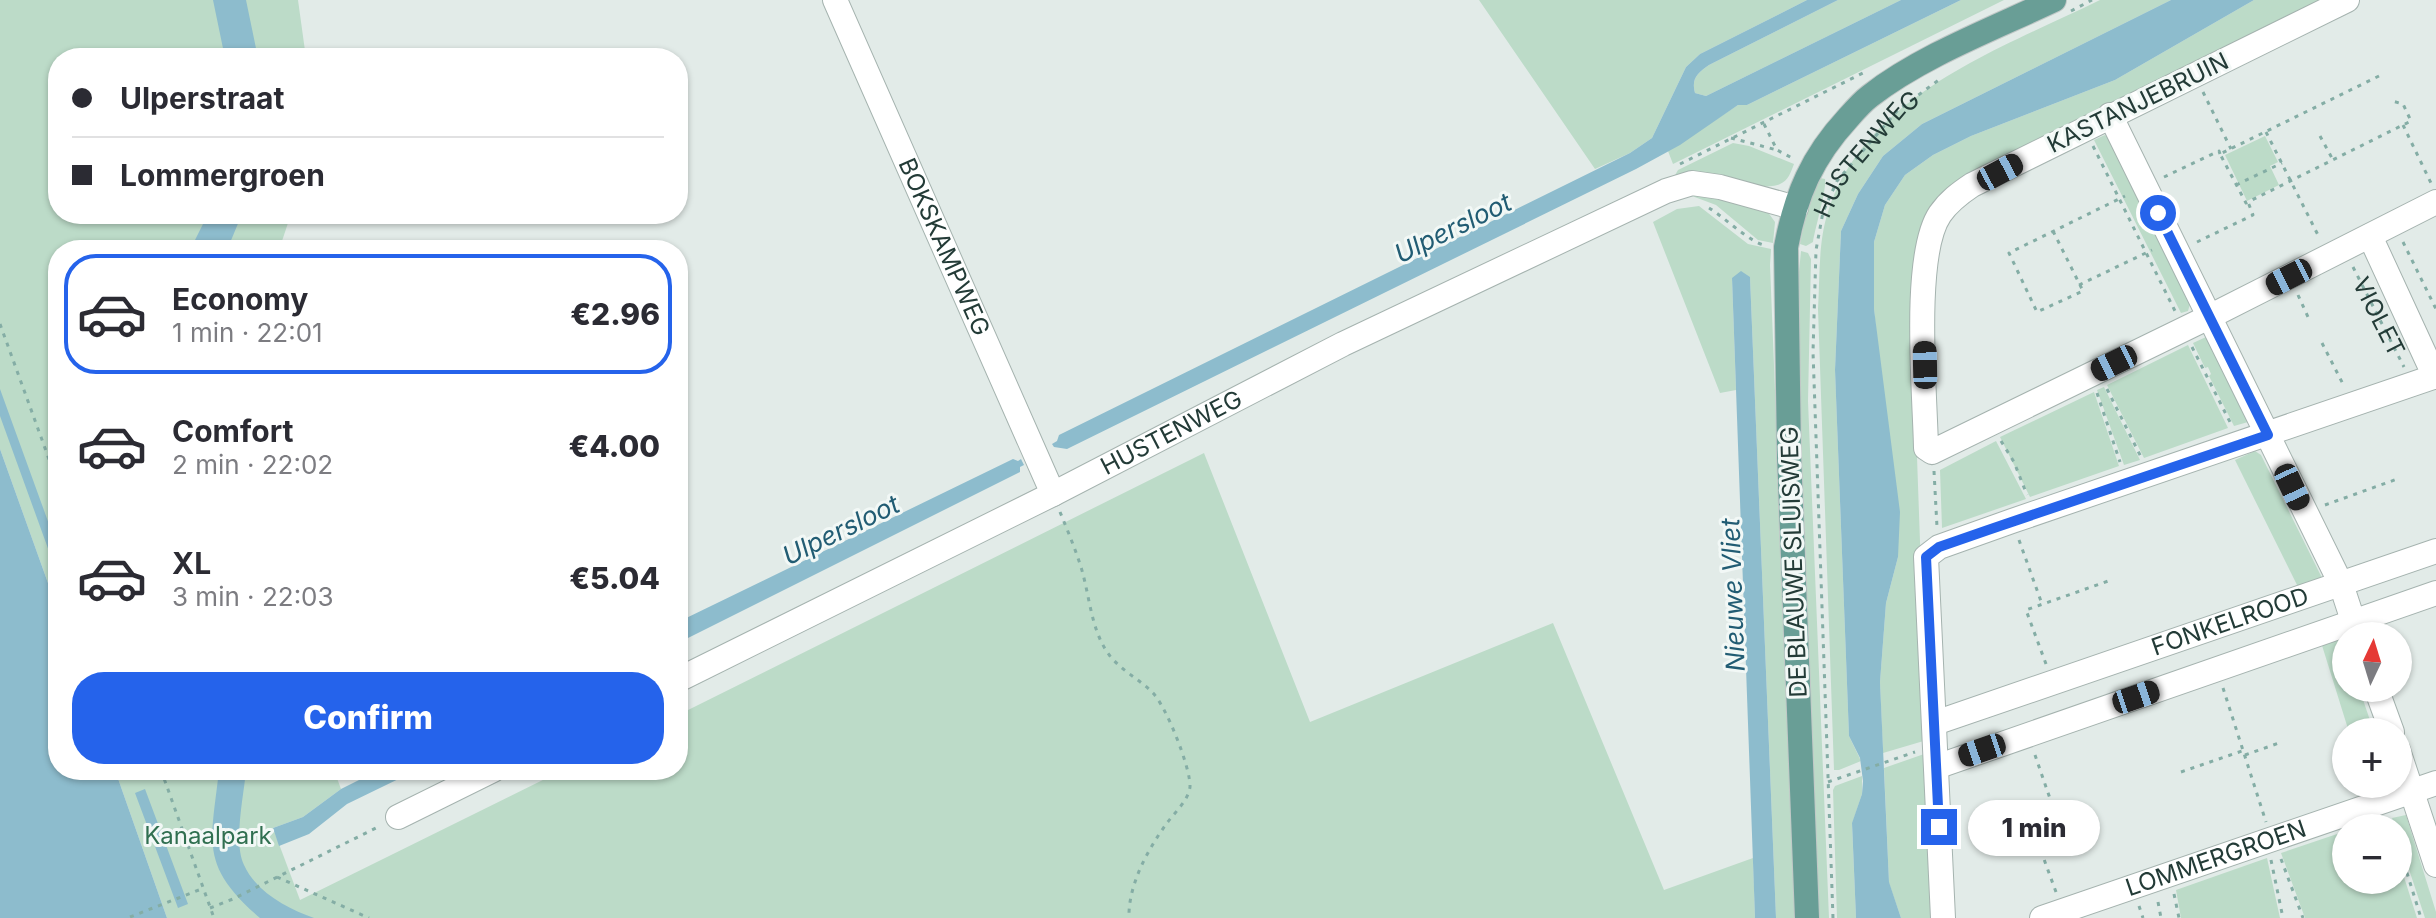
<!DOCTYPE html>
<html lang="en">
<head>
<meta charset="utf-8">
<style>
	body { margin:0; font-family:Inter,sans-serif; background:#f7f7f7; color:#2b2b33; height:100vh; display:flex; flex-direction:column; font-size:30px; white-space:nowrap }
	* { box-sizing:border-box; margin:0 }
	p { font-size:26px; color:#7c7c81 }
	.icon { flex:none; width:44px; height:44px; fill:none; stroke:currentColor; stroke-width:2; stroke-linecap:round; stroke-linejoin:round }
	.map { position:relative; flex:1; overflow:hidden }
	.sheet { position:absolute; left:48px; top:240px; width:640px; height:540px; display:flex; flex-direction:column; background:#fff; border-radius:32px; box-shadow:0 2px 6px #0004 }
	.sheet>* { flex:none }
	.guide { position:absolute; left:48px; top:48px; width:640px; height:176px; border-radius:32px; box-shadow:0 2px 6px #0004; display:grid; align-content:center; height:176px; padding:0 24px; background:#fff }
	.needle { width:52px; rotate:4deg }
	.fabs { position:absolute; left:2332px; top:622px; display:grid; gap:16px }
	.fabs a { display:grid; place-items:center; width:80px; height:80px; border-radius:50%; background:#fff; box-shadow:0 2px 6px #0004; font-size:40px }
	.end { position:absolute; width:36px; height:36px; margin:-18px; border:10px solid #2563eb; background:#fff; box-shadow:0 0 0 4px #fff }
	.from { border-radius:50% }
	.bubble { position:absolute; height:56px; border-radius:28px; background:#fff; box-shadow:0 2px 6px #0004; font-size:26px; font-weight:800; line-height:56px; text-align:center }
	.car { position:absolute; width:24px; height:48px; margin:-24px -12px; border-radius:10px; box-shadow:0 0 6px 2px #0007; background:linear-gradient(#222 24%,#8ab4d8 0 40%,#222 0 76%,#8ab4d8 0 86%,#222 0) }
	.guide b { display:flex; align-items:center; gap:28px; height:76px; font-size:30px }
	.guide b+b { border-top:2px solid #e1e1e2 }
	.guide i { width:20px; height:20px; background:#2b2b33 }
	ul { padding:14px 0 0; list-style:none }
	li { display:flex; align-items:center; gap:24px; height:120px; margin:0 16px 12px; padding:0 8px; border:4px solid transparent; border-radius:32px }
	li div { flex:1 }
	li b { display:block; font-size:30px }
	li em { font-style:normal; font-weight:800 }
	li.on { border-color:#2563eb }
	li>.icon { width:72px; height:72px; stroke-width:1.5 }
	.primary-button { display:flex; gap:16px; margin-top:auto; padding:16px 24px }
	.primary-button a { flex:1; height:92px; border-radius:32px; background:#2563eb; color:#fff; font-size:32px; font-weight:800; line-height:92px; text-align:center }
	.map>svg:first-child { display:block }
	.green { fill:#bcdbc8 }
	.water { fill:#8dbccd }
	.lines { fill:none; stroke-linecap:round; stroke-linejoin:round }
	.minor-casing { stroke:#a5b3af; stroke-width:26 }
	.major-casing { stroke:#c1c8c7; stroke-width:26 }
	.path { stroke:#84ada5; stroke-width:3; stroke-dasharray:4 6; stroke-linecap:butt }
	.minor { stroke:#fff; stroke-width:24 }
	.major { stroke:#699e96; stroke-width:24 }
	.route { stroke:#2563eb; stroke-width:10 }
	.labels { text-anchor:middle; stroke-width:6; stroke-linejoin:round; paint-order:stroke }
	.street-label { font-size:24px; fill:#233b37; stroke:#f2f8f6 }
	.park-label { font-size:24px; fill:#306f50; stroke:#f2f8f6 }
	.water-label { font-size:26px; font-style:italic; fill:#215c73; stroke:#f2f8f6 }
</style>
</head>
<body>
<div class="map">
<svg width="2436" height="918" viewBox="0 0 2436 918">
	<rect width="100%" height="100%" fill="#e2ebe8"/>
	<path class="green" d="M0,0H298L306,58H58V214H291L279,250H58V611L0,449Z
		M1479,0H1807L1700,54L1686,67L1652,138L1630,153L1595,169Z
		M1838,0H1901L1706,96L1695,93C1691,78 1698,73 1709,65Z
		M1961,0H2004L1673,164L1668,151L1738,105H1747Z
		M2100,0H2171L1922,124L1883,156L1858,194L1841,231L1835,370L1849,736L1861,761L1839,770H1834L1818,309C1820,278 1818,242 1828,212C1865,95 2000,49 2100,0Z
		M2254,0H2321L2007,159L1917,250L1911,287L1927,740L1883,753L1880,682L1886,603L1898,557L1874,309V242L1885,205L1905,175L1933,155L1971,136L2115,80Z
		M2105,135L2111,141L2190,304L2188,311L2181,313L2094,140Z
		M2265,136L2278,162L2270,166L2279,185L2247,201L2225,155Z
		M1733,143L1749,146L1794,164C1791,172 1788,181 1780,184C1762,192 1696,179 1674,177L1678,170Z
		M1820,178L1825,179C1827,189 1815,228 1813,242L1806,246L1800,244L1807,207Z
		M1704,192L1767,211L1775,222L1773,243L1758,240L1716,205L1684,193Z
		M1699,206L1748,244L1771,249L1770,265L1796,918H1776L1750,277L1732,278L1736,390L1720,393L1653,222L1677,209Z
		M1801,251L1808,253L1811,259L1808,401L1829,918H1816L1798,432V282Z
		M2206,337L2248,422L2234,426L2209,376L2211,374L2208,367L2205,368L2193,343Z
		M2188,345L2228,428L2144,458L2107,385Z
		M2104,387L2140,460L2124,465L2097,390Z
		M2094,392L2119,466L2030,497L2000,437Z
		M1996,441L2026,499L1942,528L1940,470Z
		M2255,451L2261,455L2325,584L2300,591L2235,460Z
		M1204,453L1310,722L1553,623L1664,890L1753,858L1755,918H167L115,770H334L341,789L303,817L273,828L300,900L563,770H678V715Z
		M2341,632L2346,648V688H2359L2374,732H2349L2320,639Z
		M1927,753L1934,918H1901L1889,883L1884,768Z
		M1862,776V794L1852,824L1856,918H1837L1833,790L1835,786Z
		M2406,815L2436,912V918H2425L2398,836V828H2396L2392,818Z
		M2346,831V880H2398V858L2417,918H2305L2281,853Z
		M2267,858L2280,918H2181L2176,890Z"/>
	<path class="water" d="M213,0H246L258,58H225Z
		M1807,0H1838L1709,65C1698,73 1691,78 1695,93L1706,96L1901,0H1961L1747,105H1738L1680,145L1636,169L1067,449L1054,447L1052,444L1057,441L1059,435L1630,153L1652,138L1686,67L1700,54Z
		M2171,0H2254L2115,80L1971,136L1933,155L1905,175L1885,205L1874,242V309L1900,512L1898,557L1886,603L1880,682L1889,882L1901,918H1856L1852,823L1862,794L1863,781L1860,758L1849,736L1835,370L1841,231L1858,194L1883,156L1922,124Z
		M208,214H242L227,250H190Z
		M1741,271L1750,277L1776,918H1755L1732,278Z
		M0,389L58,549V576L0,416Z
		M0,449L58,611V770H115L167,918H0Z
		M1013,459L1018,461L1021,459L1024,465L1020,467V472L678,643V622Z
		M219,770H246C244,795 233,843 244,865C256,892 288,909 314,918H260C199,865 211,843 219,770Z
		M379,770H417L347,804L309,834L279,846L273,828L303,817L341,789Z
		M145,789L188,904L178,908L135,793Z"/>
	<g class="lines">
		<defs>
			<g id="minor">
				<path id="s3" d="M835,0L1053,494"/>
				<path d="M2347,0L1972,185C1960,193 1949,201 1940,214C1912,255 1925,394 1926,448L1932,452L2209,317L2436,202"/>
				<path d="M2110,115L2341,584L2358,636"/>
				<path d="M2370,236L2435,377"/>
				<path id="s4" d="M678,680L1053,494L1343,344L1666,191L1692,183L1720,187L1796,208"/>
				<path d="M2376,688L2392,732"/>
				<path id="s5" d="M1935,723L2436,551"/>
				<path d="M2398,750L2436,865"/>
				<path d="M1936,767L2436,593"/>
				<path d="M398,817L493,770"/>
				<path d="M1943,918L1926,557L1939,547L2012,521L2436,376"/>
				<path id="s6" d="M2042,918L2436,783"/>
			</g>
			<path id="major" d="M1807,918L1789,454L1786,247C1796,194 1812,157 1848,118C1855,110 1862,102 1870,96C1921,56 1995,28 2054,0"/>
		</defs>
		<use href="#minor" class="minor-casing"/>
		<use href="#major" class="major-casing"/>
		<g class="path">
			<path d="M2071,11L2092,0"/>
			<path d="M2379,76L2220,154L2246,203L2411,121L2403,104L2392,101"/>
			<path d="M2203,92L2231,149"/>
			<path d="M1764,124L1777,150L1794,159"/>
			<path d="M2403,125L2431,183"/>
			<path d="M2266,132L2320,239"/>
			<path d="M2320,136L2333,160"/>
			<path d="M1731,138L1777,150"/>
			<path d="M2093,146L2175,311"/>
			<path d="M1680,164L1863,73"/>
			<path d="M2164,177L2219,151L2220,154"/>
			<path d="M2236,185L2282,163"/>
			<path d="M1709,208C1724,217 1752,244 1765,245"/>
			<path d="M2053,231L2083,291L2037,312L2009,253L2125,196"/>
			<path d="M2197,242L2253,215L2248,202"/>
			<path d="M2403,242L2436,309"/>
			<path id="s1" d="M2353,267L2404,367"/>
			<path d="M2079,285L2152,250"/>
			<path d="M2298,295L2308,317"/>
			<path d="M0,324L58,484"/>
			<path d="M2322,343L2344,386"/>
			<path d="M2192,347L2232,426"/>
			<path d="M2107,389L2141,457"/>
			<path d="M2097,393L2120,462"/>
			<path d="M2001,441L2014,462L2027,495"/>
			<path d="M1934,471L1937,527"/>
			<path d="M2325,505L2400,478"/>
			<path d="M1060,512C1067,529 1074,546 1080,564C1090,594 1090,630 1110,656C1122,671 1139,679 1152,692C1166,705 1191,769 1190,787C1188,801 1175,812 1167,823C1148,849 1128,885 1129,918"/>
			<path d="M2019,540L2042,604"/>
			<path d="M2046,664L2026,610L2111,580"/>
			<path d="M2223,688L2266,822"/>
			<path d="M2035,755L2056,816"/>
			<path d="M2245,755L2279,743"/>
			<path d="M161,770L214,918"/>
			<path d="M2181,772L2242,751"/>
			<path d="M1828,782L1915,752"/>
			<path d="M2390,820L2393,828"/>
			<path d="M2398,844L2421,918"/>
			<path d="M2281,859L2303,918"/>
			<path d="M2271,860L2283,918"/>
			<path d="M277,877L369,918"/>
			<path d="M2056,892L2031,824L2080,808"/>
			<path d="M2174,894L2179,918"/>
			<path d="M2158,902L2161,918"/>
			<path d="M2139,906L2143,918"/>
			<path d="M210,908L233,899L380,826"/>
			<path d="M130,917L204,888"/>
			<path id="s2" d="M1833,918L1813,352L1816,250L1823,212L1837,181L1897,111L1940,79"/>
		</g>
		<use href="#minor" class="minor"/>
		<use href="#major" class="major"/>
	</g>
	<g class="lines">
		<path class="route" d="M1939,827L1926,557L1939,547L1988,530L2268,435L2158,213"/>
	</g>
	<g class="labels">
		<g class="street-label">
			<text transform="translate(2138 103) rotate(-26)" y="8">KASTANJEBRUIN</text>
			<text dy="8" stroke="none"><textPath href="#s2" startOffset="780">HUSTENWEG</textPath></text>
			<text dy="8" stroke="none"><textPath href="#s3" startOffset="270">BOKSKAMPWEG</textPath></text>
			<text dy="8" stroke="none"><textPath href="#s1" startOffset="56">VIOLET</textPath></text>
			<text dy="8" stroke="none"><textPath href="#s4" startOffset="552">HUSTENWEG</textPath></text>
			<text transform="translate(1794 562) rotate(-92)" y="8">DE BLAUWE SLUISWEG</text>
			<text dy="8" stroke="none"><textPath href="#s5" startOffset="312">FONKELROOD</textPath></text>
			<text dy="8" stroke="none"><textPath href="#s6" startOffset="184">LOMMERGROEN</textPath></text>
		</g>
		<g class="park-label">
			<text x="208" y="844">Kanaalpark</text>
		</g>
		<g class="water-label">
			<text transform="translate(1453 228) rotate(-26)" y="9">Ulpersloot</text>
			<text transform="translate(841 530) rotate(-26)" y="9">Ulpersloot</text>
			<text transform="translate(1733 595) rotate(-92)" y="9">Nieuwe Vliet</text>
		</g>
	</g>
</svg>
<div class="fabs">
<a><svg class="needle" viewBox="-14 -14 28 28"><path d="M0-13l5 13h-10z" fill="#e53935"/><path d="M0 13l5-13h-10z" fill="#7c7c81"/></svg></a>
<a>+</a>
<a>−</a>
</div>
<i class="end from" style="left:2158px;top:213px"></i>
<i class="end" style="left:1939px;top:827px"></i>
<div class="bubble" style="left:1968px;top:800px;width:132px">1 min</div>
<i class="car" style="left:2000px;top:172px;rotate:62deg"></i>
<i class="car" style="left:2289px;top:277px;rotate:243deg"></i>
<i class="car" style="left:2114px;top:363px;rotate:244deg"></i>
<i class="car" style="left:1925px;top:365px;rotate:359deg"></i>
<i class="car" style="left:2292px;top:487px;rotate:155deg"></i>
<i class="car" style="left:2136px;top:697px;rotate:71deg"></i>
<i class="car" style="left:1982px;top:750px;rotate:251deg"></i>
<div class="guide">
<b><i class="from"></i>Ulperstraat</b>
<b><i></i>Lommergroen</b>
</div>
<section class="sheet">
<ul>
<li class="on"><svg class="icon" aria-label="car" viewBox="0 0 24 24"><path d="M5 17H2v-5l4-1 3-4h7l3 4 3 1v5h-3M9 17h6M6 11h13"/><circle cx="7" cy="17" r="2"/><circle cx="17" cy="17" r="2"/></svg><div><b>Economy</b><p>1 min · 22:01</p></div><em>€2.96</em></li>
<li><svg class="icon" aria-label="car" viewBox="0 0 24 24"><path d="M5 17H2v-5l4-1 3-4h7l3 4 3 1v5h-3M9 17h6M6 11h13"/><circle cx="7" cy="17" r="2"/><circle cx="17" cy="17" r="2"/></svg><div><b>Comfort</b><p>2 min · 22:02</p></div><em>€4.00</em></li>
<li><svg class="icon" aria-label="car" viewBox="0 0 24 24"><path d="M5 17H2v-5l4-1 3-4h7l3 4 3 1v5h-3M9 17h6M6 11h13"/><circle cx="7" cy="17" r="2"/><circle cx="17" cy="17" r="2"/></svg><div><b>XL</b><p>3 min · 22:03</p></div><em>€5.04</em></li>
</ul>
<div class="primary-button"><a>Confirm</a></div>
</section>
</div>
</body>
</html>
